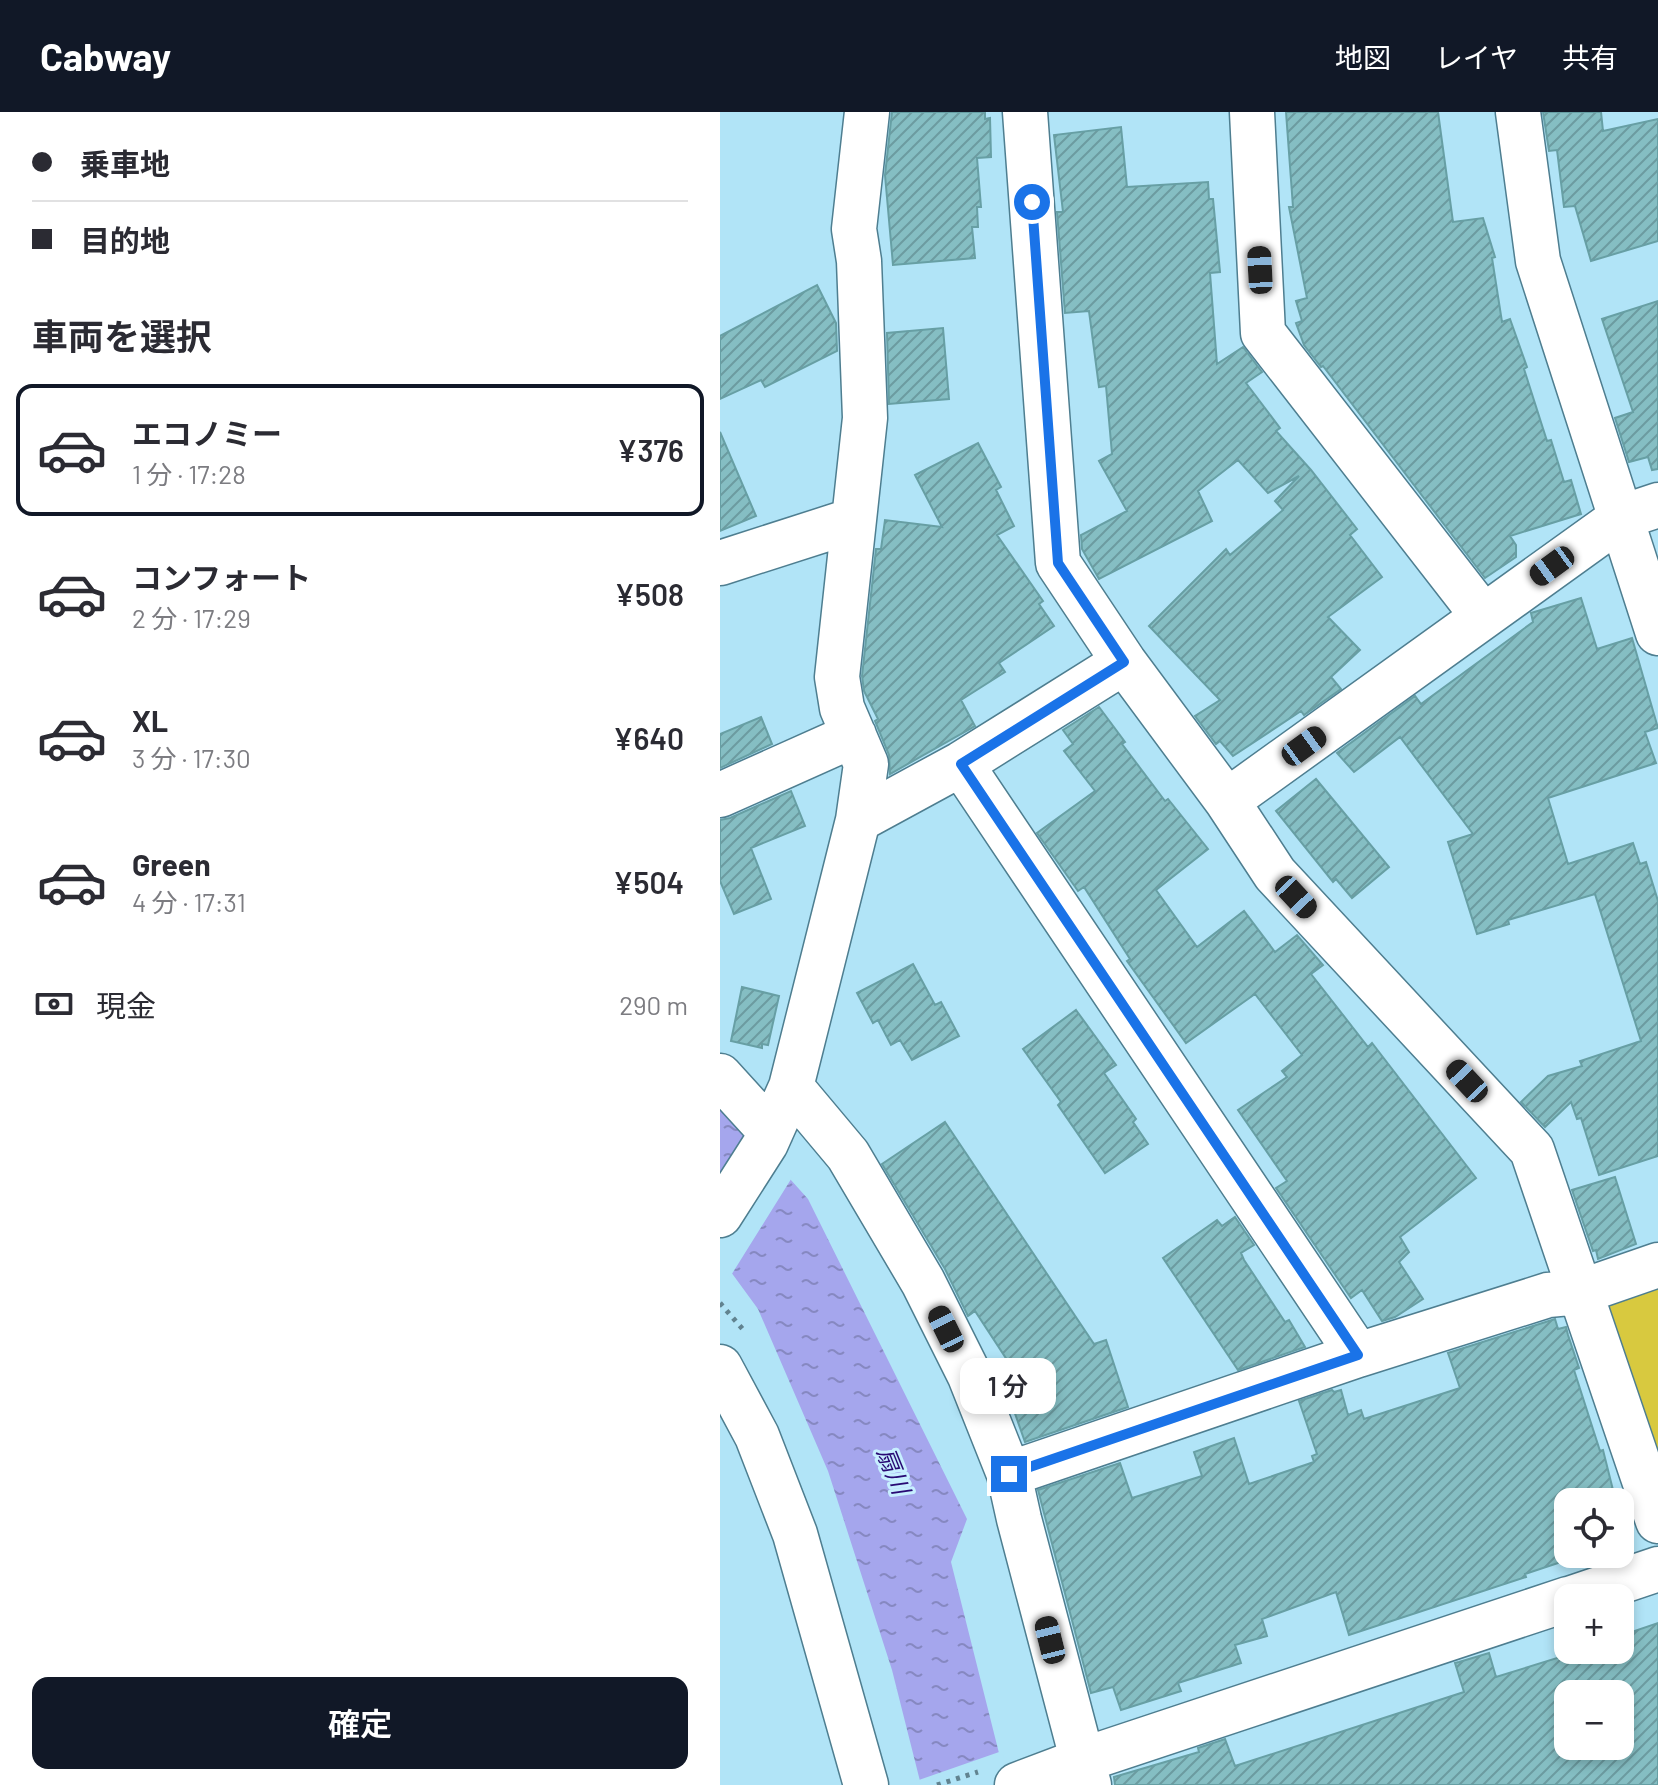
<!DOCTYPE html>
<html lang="ja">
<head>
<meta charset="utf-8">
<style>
	body { margin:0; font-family:Barlow,"Noto Sans JP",sans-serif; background:#f2f2f3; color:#2b2b33; height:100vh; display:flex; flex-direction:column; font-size:30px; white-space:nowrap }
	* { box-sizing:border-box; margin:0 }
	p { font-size:26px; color:#7c7c81 }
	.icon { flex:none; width:44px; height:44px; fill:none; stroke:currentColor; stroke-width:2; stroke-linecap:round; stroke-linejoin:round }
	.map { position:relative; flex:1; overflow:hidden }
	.details { display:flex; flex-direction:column; background:#fff; width:720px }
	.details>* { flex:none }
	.top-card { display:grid; align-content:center; height:176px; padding:0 32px; background:#fff }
	.tools { position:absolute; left:834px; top:1376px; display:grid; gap:16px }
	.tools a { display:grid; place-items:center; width:80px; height:80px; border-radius:16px; background:#fff; box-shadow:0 4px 12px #0003; font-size:40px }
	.end { position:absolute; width:36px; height:36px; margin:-18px; border:10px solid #1a73e8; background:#fff; box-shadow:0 0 0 4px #fff }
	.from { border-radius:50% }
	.bubble { position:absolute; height:56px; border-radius:16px; background:#fff; box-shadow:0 4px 12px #0003; font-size:26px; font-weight:600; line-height:56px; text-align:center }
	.car { position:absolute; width:24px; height:48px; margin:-24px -12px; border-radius:10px; box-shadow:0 0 6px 2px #0007; background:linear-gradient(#222 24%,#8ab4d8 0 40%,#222 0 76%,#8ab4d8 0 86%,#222 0) }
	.top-card b { display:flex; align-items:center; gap:28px; height:76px; font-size:30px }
	.top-card b+b { border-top:2px solid #e1e1e2 }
	.top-card i { width:20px; height:20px; background:#2b2b33 }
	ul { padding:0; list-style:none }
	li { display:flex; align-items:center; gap:24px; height:132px; margin:0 16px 12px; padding:0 16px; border:4px solid transparent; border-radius:16px }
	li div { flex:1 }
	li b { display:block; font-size:30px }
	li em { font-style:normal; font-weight:600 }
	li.on { border-color:#111827 }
	li>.icon { width:72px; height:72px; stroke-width:1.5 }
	h2 { padding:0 32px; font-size:36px; line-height:96px }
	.pay { display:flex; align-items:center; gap:20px; height:88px; padding:0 32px; font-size:30px }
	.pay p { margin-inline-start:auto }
	.cta { display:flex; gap:16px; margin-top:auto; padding:16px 32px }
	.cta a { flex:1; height:92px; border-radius:16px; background:#111827; color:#fff; font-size:32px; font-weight:600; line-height:92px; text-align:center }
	header { display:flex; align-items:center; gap:48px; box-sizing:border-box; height:112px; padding:0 40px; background:#111827; color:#fff }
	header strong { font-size:38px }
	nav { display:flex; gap:44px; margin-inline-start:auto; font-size:28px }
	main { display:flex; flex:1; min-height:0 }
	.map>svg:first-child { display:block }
	.green { fill:#d8c93f }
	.water { fill:url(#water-ripples) }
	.pier { fill:#b1e4f7 }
	.building { fill:url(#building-hatch); stroke:#679fa4; stroke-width:2; fill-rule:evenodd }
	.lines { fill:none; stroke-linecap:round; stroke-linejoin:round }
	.minor-casing { stroke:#4e7e90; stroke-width:47 }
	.path { stroke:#618390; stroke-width:5; stroke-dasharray:4 6; stroke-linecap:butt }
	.minor { stroke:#fff; stroke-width:44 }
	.route { stroke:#1a73e8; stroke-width:10 }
	.labels { text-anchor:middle; stroke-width:6; stroke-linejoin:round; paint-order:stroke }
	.water-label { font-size:24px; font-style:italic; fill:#280a74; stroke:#c7efff }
</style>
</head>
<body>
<header>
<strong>Cabway</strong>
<nav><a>地図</a><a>レイヤ</a><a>共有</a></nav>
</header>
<main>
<section class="details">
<div class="top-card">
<b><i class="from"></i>乗車地</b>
<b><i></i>目的地</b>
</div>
<h2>車両を選択</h2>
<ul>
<li class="on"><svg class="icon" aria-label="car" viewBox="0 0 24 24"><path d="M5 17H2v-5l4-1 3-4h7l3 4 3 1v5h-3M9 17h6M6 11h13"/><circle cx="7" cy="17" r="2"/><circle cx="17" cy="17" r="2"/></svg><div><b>エコノミー</b><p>1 分 · 17:28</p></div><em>¥376</em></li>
<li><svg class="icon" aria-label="car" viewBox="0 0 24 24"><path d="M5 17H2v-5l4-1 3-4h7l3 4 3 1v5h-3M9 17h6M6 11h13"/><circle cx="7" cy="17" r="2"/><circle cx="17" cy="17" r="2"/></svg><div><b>コンフォート</b><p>2 分 · 17:29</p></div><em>¥508</em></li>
<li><svg class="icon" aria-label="car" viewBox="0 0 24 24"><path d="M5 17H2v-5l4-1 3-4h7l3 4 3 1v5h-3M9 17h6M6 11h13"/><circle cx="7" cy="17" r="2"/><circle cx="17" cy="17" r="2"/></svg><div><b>XL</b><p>3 分 · 17:30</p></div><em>¥640</em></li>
<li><svg class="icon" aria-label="car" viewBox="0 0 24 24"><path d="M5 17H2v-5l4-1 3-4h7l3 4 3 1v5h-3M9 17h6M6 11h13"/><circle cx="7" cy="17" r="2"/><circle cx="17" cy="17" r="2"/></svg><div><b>Green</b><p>4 分 · 17:31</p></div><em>¥504</em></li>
</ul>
<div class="pay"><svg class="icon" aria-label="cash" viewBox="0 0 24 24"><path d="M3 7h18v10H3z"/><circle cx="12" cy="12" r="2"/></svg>現金<p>290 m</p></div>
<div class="cta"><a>確定</a></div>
</section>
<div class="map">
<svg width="938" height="1673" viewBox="0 0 938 1673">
	<defs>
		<pattern id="water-ripples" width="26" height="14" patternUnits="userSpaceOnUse" patternTransform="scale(2)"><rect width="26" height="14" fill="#a5a6ed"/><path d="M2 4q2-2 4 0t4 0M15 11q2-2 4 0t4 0" fill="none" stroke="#8688c1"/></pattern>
		<pattern id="building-hatch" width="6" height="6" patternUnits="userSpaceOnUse" patternTransform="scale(2)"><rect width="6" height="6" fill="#85bec3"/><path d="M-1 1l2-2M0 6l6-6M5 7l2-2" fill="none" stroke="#6c9ba0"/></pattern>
	</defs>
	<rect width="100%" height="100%" fill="#b1e4f7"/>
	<path class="green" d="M938,1169V1364L883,1202L897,1183Z"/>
	<path class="water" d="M0,989L88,1087L247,1407L231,1450L287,1673H201L172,1558L108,1359L38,1197L0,1145Z"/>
	<path class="pier" d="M29,1015L73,1064L10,1165L0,1151V1063Z
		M282,1639L291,1673H197L196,1669Z"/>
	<path class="building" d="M172,0H265V7L270,6L271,45L257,46L261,95H257L258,115H252L255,146L173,153L165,63Z
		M566,0H718L733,110L763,106L775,145L772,146L782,210L790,207L807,255L804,257L827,329L831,328L844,370L851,368L861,402L790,424L796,433V445L765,466L603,254L601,255L584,233L576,211L582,209L576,189L587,186L569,95H573Z
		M823,0H881L883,19L938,7V129L871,149L855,94L844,95L837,38L829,39Z
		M401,15L407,75L488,70L489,87H493L500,160L490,161L497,252L523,235L542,260L526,271L560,316L556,319L591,358L637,417L630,423L662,465L608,505L640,538L611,565L621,577L584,603L581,599L513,644L500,629L496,632L475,604L500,588L429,514L506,437L510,443L563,398L555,389L579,364L548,381L518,348L478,379L492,409L379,467L362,437L361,423L407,399L379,349L392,342L386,274L379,275L369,199L345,201L337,100H343L334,23Z
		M97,173L116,211L117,239L45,275L41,268L0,287V224Z
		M938,189V357L932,358L928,345L909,350L895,306L913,300L882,207Z
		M223,216L229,287L169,292L167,221Z
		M0,320L36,404L0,419Z
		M258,331L281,375L276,378L294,414L277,423L323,489L319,492L334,514L279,551L285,560L241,588L255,614L170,662L169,643L155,609L158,607L144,579L142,564L156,437H161L165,408L222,415L195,363Z
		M861,486L877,537L912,526L938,616L925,620L936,651L828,686L848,752L913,731L920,752L926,750L938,789V1044L879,1063L861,1006L857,1007L851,990L825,1015L801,990L828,964L862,954L860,949L921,929L875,782L788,808L789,812L757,822L728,730L753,722L680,625L634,660L617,641L695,584L701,592L813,510L811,501Z
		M379,595L405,630L402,632L445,689L448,687L488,737L436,778L477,835L524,799L555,840L577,823L603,853L591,862L648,935L652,931L756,1066L680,1125L689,1140L679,1150L703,1187L675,1205L662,1209L642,1178L631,1186L556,1076L567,1069L518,998L567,965L562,959L582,943L535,882L466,931L407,849L410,847L364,775L358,779L317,721L375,679L344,639L353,632L343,618Z
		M41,605L52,632L0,656V622Z
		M596,667L669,755L632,786L616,767L613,770L556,699Z
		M71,679L85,714L31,736L51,787L14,802L0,769V708L10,706Z
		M193,852L215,893L221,890L239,924L192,948L180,928L171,933L158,908L153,911L137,881Z
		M22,875L59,884L48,933L42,932V936L11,929Z
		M356,898L396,953L384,961L416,1007L413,1010L428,1032L385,1061L338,993L341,990L303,937Z
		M225,1010L374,1232L386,1228L408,1295L305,1330L292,1293L312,1286L255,1199L248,1204L225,1157L162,1052Z
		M895,1065L916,1132L878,1147L876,1138L873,1139L852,1078Z
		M515,1105L534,1133L521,1141L524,1148L565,1210L569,1208L585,1235L518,1258L443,1146L497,1108L502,1114Z
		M835,1207L838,1217L846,1215L848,1223L859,1256L854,1258L880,1339L883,1338L896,1390H848V1442H873L863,1445L862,1443L805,1462L806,1465L629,1523L616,1480L542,1507L547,1524L515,1533L521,1551L458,1571L461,1579L401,1598L393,1575L371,1581L318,1378L400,1351L412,1386L482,1364L474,1340L514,1326L529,1372L594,1350L592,1344L597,1342L579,1289L612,1278L614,1280L621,1278L628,1303L641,1298L644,1307L740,1276L728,1241Z
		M900,1402L909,1430L900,1433Z
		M938,1511V1673H395L394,1665L479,1640L478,1636L505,1627L515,1654L744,1580L735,1551L739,1550L769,1541L776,1565L863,1538H900V1524ZM848,1582H900V1634H848Z"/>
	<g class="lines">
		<defs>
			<path id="minor" d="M305,0L338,451L404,550L507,689L555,762L812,1038L938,1409
				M532,0L543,221L763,504
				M798,0L818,149L938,521
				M0,451L134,408
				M241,652L638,1243
				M0,683L134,623
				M507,689L902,405L938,393
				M138,708L241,652L404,550
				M0,964L51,1020
				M71,975L128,1043L203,1170L250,1264L289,1362L299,1407L369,1673
				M0,1103L46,1031L71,975L138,708L146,652L122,596L117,565L145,306L139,149L134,117L147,0
				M0,1255L37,1324L75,1422L146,1673
				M289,1362L638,1243L828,1183L860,1180L938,1153
				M852,1486L938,1457
				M297,1673L363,1648L848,1487"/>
		</defs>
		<use href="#minor" class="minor-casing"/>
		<path class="path" d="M0,1191L26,1221
			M217,1673L258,1660"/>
		<use href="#minor" class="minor"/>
	</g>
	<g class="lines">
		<path class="route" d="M289,1362L638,1243L241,652L404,550L338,451L312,90"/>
	</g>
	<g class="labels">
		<g class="water-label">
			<text transform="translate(173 1359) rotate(68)" y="8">扇川</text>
		</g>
	</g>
</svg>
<div class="tools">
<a><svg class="icon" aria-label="locate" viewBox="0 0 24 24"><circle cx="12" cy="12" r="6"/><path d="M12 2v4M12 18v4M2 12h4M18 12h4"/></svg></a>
<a>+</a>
<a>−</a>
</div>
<i class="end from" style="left:312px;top:90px"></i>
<i class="end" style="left:289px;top:1362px"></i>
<div class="bubble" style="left:240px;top:1246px;width:96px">1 分</div>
<i class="car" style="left:540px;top:158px;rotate:357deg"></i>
<i class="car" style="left:832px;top:454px;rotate:234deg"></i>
<i class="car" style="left:584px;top:634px;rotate:54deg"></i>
<i class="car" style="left:576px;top:785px;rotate:137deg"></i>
<i class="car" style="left:747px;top:969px;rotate:317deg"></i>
<i class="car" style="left:226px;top:1217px;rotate:334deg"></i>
<i class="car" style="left:330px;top:1528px;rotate:346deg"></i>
</div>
</main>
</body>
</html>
